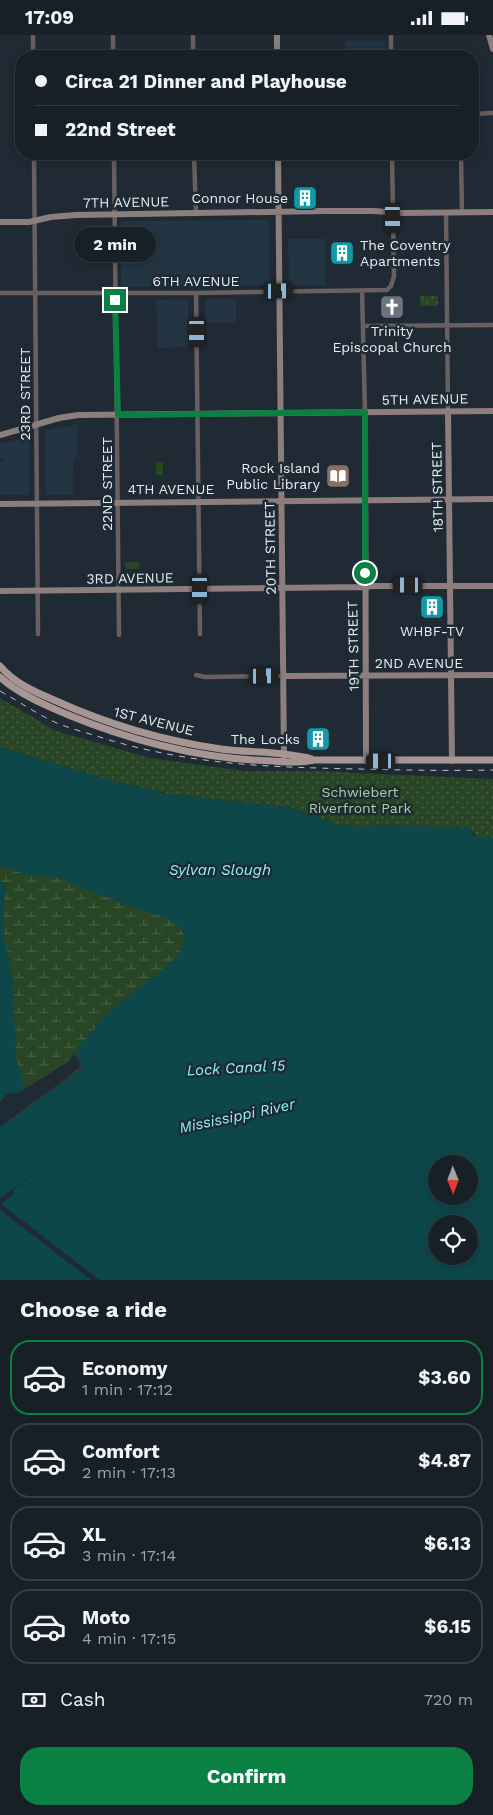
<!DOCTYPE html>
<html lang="en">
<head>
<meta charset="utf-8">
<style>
	body { margin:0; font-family:"Work Sans",sans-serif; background:#242d33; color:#f1f3f6; height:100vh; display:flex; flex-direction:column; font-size:19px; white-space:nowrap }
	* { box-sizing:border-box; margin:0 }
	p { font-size:16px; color:#9ea3a7 }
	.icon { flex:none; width:28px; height:28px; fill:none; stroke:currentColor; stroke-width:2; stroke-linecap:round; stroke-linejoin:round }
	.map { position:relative; height:1245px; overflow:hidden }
	.details { display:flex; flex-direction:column; background:#172027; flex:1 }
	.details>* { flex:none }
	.guide { position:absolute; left:15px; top:15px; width:464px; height:110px; border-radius:20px; box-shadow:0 2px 12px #0003,0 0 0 1px #363e44; display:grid; align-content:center; height:110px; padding:0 20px; background:#172027 }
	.needle { width:32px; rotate:179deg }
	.tools { position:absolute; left:428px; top:1120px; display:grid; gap:10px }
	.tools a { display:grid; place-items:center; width:50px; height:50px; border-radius:50%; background:#172027; box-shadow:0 2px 12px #0003,0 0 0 1px #363e44; font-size:25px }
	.end { position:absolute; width:22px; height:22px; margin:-11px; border:6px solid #0b8043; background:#fff; box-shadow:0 0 0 2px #fff }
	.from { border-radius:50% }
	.bubble { position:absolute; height:35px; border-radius:18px; background:#172027; box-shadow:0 2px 12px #0003,0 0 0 1px #363e44; font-size:16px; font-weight:700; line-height:35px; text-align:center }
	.car { position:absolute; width:15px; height:30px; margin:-15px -8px; border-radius:6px; box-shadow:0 0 4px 1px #0007; background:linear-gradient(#222 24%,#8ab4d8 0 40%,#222 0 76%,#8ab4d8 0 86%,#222 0) }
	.guide b { display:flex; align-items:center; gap:18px; height:48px; font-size:19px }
	.guide b+b { border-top:1px solid #363e44 }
	.guide i { width:12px; height:12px; background:#f1f3f6 }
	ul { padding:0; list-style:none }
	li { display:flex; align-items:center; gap:15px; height:75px; margin:0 10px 8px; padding:0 10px; border:2px solid #363e44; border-radius:20px }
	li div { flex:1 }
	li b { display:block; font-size:19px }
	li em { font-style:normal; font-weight:700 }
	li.selected { border-color:#0b8043 }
	li>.icon { width:45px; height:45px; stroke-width:1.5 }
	h2 { padding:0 20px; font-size:22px; line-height:60px }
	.pay { display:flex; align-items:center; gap:12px; height:55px; padding:0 20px; font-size:19px }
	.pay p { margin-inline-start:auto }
	.primary-button { display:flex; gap:10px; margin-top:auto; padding:10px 20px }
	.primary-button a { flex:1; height:58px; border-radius:20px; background:#0b8043; color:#fff; font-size:20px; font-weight:700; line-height:58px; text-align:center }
	.status { display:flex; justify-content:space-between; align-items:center; height:35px; padding:0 25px; background:#172027; direction:ltr }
	.status svg { height:14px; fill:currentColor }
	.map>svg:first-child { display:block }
	.built { fill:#233443 }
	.industrial { fill:url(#industrial-furrows) }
	.grass { fill:#284526 }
	.wetland { fill:url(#wetland-marsh) }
	.park { fill:url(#park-dots) }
	.water { fill:#0e474a; fill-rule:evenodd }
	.pier { fill:#1f2a34 }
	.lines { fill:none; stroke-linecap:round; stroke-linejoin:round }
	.street { stroke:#685f5e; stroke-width:4.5 }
	.secondary { stroke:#8b7e7c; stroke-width:6 }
	.primary { stroke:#a69592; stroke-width:7 }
	.rail { stroke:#b9c1c9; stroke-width:1; stroke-dasharray:6 6; stroke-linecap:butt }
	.route { stroke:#0b8043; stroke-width:6 }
	.labels { text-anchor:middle; stroke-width:5; stroke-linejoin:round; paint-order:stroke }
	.poi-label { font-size:14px; fill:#e5ecf3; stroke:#1f2a34; text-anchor:end }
	.street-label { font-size:14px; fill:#e5ecf3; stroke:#1f2a34 }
	.park-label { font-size:14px; fill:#a0d79c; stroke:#1f2a34 }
	.water-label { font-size:15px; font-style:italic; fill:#8bf6fc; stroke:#1f2a34 }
</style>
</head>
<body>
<div class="status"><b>17:09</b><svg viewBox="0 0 49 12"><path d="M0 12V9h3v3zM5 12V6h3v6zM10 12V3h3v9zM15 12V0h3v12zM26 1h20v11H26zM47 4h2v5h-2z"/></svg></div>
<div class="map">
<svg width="493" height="1245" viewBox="0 0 493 1245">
	<defs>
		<pattern id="industrial-furrows" width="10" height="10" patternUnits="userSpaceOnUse" patternTransform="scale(1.25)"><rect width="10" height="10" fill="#3e2a2a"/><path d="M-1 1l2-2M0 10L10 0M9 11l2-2" fill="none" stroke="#503f3f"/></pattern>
		<pattern id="wetland-marsh" width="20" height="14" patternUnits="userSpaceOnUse" patternTransform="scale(1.25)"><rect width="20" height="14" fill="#284526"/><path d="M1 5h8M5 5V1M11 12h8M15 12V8" fill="none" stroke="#476046"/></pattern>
		<pattern id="park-dots" width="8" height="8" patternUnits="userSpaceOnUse" patternTransform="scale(1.25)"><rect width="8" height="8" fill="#284526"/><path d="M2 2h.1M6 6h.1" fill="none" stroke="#476046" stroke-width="1.8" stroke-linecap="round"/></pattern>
	</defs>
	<rect width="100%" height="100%" fill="#1f2a34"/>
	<path class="built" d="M346,6H385L386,21H346Z
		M267,185L270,189V250L121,252V186Z
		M288,204H325L326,250L289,251Z
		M188,264L189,312L158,313L156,265Z
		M206,264H236V287H206Z
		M78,389V422L73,423L74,460H46V395Z
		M24,403L29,405L30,460H0V427H3V424H0V409Z"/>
	<path class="industrial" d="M82,1029V1033L0,1092L80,1032L79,1030Z"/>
	<path class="grass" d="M156,427H163V440H156Z
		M125,527H139V534H125Z"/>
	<path class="wetland" d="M0,825L146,867L207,906L82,1029L74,1019L68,1027L18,1058L0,957Z"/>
	<path class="park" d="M420,261H438V271H420Z
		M0,663L56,696L150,723L245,736H314L493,744V803L477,802L468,793L375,790L366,793L334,789L294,773L170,759L112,746L0,712Z"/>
	<path class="water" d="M0,712L112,746L170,759L294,773L334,789L366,793L375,790L468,793L474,801L493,803V1245H0V1092L82,1033L83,1030L76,1022L79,1011L110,976L177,923L185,902L178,890L169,884L132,872L58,843L29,840L0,831ZM436,1129H469V1161H436ZM436,1189H469V1221H436Z
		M0,846L6,849L2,890L13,949L16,1023L25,1054L18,1058L7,1059L0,1070Z"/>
	<path class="pier" d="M79,1031L80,1032L0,1091V1089Z
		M27,1053V1056L19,1061L9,1062L0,1072V1067L7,1059L18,1058Z
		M65,1117L14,1154L13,1160L1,1169L100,1245H91L0,1175V1163Z"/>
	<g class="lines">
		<path class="street" d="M33,0V21
			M113,0V21
			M193,0V21
			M391,0V21
			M472,79L493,78
			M34,119L38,599
			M114,119L119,600
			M194,119L196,179
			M461,119L462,178
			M446,178L448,376
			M362,255L365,377
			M0,258H196L387,255L391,251L394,241L392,119
			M196,258L200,599
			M363,291L493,290
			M196,640L205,642L284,641"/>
		<path class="secondary" d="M277,0V21
			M489,0L493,14
			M278,119L284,722
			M0,187H29L51,182L76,180L324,176H373L403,178L493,177
			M448,376L452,726
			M365,377L366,726
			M0,400L59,383L78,380L493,376
			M0,469L493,464
			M0,556L365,552L372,551H493
			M284,641L493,640"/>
		<path class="primary" d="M0,631C14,648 35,657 54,665C107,689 164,706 221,714C251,718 283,716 312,724
			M0,642C19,659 43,669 66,679C131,706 202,724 273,726C288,727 300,728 315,725H493"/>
		<path class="rail" d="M0,656C20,667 38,680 59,689C75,695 91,699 106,704C193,730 268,732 357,734C402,735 448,736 493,735"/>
	</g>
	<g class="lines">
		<path class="route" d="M115,265L118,380L365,377V538"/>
	</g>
	<defs>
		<symbol id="building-square" viewBox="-11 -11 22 22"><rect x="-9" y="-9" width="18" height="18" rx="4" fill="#0f9aa8" stroke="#1f2a34"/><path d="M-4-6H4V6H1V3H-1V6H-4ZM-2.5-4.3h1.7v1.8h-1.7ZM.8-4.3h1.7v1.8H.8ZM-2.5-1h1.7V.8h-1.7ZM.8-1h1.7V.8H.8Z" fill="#fff"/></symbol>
		<symbol id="church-square" viewBox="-11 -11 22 22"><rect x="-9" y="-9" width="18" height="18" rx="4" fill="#6b7280" stroke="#1f2a34"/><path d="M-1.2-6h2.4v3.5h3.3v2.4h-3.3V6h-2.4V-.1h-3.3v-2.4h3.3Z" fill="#fff"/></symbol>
		<symbol id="library-square" viewBox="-11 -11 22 22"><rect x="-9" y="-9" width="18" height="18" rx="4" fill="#8d6e63" stroke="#1f2a34"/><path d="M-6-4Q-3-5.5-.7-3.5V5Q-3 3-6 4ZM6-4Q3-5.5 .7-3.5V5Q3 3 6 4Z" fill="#fff"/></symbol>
	</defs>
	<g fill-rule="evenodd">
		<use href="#building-square" x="291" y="149" width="28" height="28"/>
		<use href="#building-square" x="328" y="204" width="28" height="28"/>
		<use href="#church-square" x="378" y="258" width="28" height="28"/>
		<use href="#library-square" x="324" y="427" width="28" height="28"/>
		<use href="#building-square" x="418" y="558" width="28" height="28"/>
		<use href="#building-square" x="304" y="690" width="28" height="28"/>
	</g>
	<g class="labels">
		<g class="poi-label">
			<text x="288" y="168">Connor House</text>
			<text x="360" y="215" text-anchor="start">The Coventry<tspan x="360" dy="16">Apartments</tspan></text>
			<text x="392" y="301" text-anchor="middle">Trinity<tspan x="392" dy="16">Episcopal Church</tspan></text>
			<text x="320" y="438">Rock Island<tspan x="320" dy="16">Public Library</tspan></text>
			<text x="432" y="601" text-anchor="middle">WHBF-TV</text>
			<text x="300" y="709">The Locks</text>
		</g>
		<g class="street-label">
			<text transform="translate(126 167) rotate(-1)" y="5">7TH AVENUE</text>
			<text x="196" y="251">6TH AVENUE</text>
			<text transform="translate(25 359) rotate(-90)" y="5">23RD STREET</text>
			<text transform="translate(425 364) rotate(-1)" y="5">5TH AVENUE</text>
			<text transform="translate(107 449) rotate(-90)" y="5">22ND STREET</text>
			<text transform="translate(437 452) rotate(-91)" y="5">18TH STREET</text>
			<text x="171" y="459">4TH AVENUE</text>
			<text transform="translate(270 513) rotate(-91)" y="5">20TH STREET</text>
			<text transform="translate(130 543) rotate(-1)" y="5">3RD AVENUE</text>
			<text transform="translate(353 611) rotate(-91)" y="5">19TH STREET</text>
			<text x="419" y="633">2ND AVENUE</text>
			<text transform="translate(154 686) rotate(14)" y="5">1ST AVENUE</text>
		</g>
		<g class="park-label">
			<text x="360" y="762">Schwiebert<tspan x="360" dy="16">Riverfront Park</tspan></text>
		</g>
		<g class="water-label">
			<text x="220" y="840">Sylvan Slough</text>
			<text transform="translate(236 1033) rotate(-3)" y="5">Lock Canal 15</text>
			<text transform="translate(237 1081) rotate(-12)" y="5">Mississippi River</text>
		</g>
	</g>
</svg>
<div class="tools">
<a><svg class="needle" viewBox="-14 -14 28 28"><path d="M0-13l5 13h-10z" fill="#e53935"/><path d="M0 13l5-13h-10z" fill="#9ea3a7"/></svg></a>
<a><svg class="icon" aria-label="locate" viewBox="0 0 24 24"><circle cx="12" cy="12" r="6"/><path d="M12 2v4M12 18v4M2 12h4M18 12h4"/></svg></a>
</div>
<i class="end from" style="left:365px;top:538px"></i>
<i class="end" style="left:115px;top:265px"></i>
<div class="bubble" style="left:74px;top:192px;width:82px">2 min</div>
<i class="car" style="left:393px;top:183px;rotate:179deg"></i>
<i class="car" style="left:279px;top:256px;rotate:89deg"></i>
<i class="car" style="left:197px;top:297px;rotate:180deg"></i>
<i class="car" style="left:408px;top:550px;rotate:270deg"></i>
<i class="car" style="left:200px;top:554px;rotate:180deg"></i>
<i class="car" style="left:264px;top:641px;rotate:89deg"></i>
<i class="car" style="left:381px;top:726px;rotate:270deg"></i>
<div class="guide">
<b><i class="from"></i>Circa 21 Dinner and Playhouse</b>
<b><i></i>22nd Street</b>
</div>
</div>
<section class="details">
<h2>Choose a ride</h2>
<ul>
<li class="selected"><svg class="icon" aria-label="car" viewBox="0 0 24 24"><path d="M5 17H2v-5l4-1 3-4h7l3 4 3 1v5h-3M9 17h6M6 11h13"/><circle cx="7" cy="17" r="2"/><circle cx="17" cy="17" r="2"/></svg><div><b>Economy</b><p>1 min · 17:12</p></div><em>$3.60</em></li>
<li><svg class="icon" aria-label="car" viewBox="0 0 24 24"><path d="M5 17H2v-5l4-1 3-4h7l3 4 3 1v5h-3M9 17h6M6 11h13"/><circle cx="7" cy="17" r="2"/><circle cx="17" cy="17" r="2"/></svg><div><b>Comfort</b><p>2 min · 17:13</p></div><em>$4.87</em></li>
<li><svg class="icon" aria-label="car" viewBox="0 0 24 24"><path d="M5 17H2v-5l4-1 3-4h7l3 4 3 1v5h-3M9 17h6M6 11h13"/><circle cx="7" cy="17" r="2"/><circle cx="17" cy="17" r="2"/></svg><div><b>XL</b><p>3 min · 17:14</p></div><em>$6.13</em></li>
<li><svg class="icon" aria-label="car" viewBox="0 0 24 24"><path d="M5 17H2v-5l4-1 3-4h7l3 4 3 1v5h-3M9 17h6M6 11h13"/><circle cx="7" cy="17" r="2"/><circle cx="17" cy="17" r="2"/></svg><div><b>Moto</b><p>4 min · 17:15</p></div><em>$6.15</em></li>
</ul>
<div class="pay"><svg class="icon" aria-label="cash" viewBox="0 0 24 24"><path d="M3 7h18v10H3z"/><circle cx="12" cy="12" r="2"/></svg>Cash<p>720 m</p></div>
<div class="primary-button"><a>Confirm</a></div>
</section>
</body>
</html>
